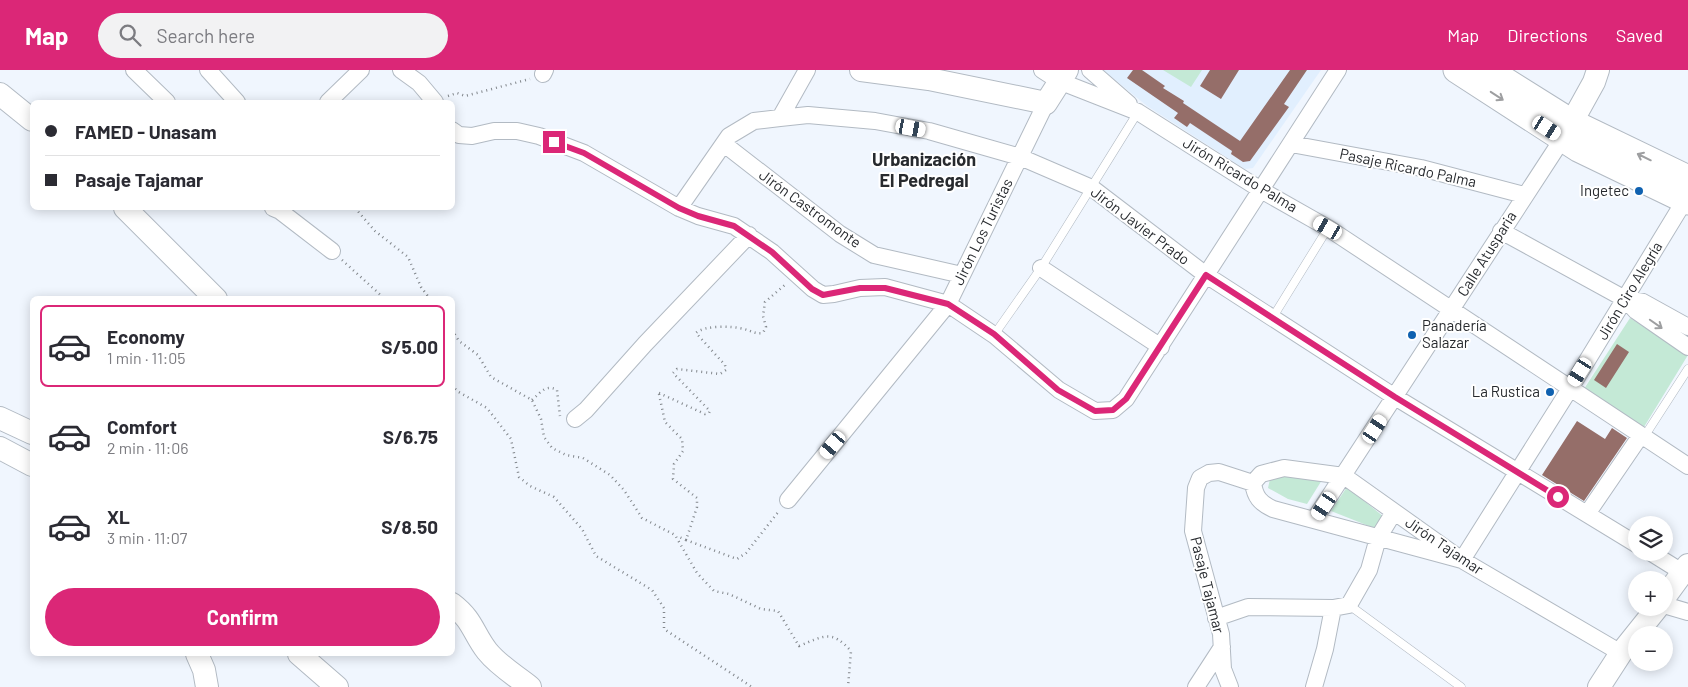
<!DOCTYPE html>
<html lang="en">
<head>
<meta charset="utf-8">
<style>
	body { margin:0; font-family:Barlow,sans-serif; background:#f2f2f3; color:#2b2b33; height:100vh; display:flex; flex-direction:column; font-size:19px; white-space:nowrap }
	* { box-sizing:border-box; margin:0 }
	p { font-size:16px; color:#7c7c81 }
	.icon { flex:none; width:28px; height:28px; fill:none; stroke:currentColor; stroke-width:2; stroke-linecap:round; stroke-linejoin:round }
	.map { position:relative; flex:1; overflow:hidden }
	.drawer { position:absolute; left:30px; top:226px; width:425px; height:360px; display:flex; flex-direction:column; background:#fff; border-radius:8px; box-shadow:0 2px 12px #0003 }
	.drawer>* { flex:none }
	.banner { position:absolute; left:30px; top:30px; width:425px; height:110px; border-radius:8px; box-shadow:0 2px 12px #0003; display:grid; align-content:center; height:110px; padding:0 15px; background:#fff }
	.fabs { position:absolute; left:1628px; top:446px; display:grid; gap:10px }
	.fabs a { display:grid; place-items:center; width:45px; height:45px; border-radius:50%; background:#fff; box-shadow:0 2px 12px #0003; font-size:25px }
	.end { position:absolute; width:22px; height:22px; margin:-11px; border:6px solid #db2777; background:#fff; box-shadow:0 0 0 2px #fff }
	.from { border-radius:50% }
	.car { position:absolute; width:15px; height:30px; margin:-15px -8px; border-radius:6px; box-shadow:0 0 4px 1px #0007; background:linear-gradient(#fff 24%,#345 0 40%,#fff 0 76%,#345 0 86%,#fff 0) }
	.banner b { display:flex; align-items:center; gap:18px; height:48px; font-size:19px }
	.banner b+b { border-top:1px solid #e1e1e2 }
	.banner i { width:12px; height:12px; background:#2b2b33 }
	ul { padding:9px 0 0; list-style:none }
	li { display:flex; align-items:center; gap:15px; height:82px; margin:0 10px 8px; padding:0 5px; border:2px solid transparent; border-radius:8px }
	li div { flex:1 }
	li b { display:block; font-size:19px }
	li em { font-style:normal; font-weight:700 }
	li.active { border-color:#db2777 }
	li>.icon { width:45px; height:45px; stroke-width:1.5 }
	.action { display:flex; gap:10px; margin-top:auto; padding:10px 15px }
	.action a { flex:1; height:58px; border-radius:30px; background:#db2777; color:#fff; font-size:20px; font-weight:700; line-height:58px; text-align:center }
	header { display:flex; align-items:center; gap:30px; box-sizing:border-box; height:70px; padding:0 25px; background:#db2777; color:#fff }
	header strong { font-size:24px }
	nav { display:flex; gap:28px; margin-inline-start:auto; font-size:18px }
	.search { width:350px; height:45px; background:#f2f2f3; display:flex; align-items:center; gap:12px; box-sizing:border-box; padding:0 18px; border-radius:28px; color:#7c7c81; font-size:19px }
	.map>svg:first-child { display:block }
	.built { fill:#e1effe }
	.green { fill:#c4e9d6 }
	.building { fill:#956e69 }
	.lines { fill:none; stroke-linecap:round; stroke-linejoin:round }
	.lane-casing { stroke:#b2bac3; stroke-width:9 }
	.street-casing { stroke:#b2bac3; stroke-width:18 }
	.secondary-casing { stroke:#b2bac3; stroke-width:24 }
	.primary-casing { stroke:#b2bac3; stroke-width:27 }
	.path { stroke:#82878c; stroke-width:2.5; stroke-dasharray:1 4; stroke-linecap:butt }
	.lane { stroke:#fff; stroke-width:8 }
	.street { stroke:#fff; stroke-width:16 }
	.secondary { stroke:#fff; stroke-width:22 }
	.primary { stroke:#fff; stroke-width:25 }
	.oneway { stroke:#9e9fa1 }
	.route { stroke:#db2777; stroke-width:6 }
	.poi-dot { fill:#0f61b0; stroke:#fff; stroke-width:2 }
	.labels { text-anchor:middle; stroke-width:4; stroke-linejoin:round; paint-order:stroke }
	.street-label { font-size:15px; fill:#272a2e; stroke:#fff }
	.poi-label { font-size:15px; fill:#272a2e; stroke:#fff; text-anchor:end }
	.quarter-label { font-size:18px; font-weight:bold; fill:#272a2e; stroke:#fff }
</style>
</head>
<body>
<header>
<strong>Map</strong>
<div class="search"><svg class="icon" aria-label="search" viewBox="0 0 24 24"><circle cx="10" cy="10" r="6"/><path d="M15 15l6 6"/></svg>Search here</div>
<nav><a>Map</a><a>Directions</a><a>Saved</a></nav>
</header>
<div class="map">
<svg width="1688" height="617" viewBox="0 0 1688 617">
	<rect width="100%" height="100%" fill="#f0f6fe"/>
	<path class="built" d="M1103,0H1321L1253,98L1245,99L1147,36Z"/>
	<path class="green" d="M1163,0H1202L1191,17Z
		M1630,248L1688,285L1644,357L1584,319Z
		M1276,404L1322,410L1307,434L1288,429L1268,418L1270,409Z
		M1347,417L1384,447L1379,460L1331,441Z"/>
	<path class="building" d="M1133,0H1142L1165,16L1163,18L1184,31L1183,33L1240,71L1290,0H1307L1284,34L1289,37L1250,91L1243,92L1231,84L1232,81L1190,53L1187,57L1174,48L1178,43L1127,8Z
		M1210,0H1239L1221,29L1200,16Z
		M1617,274L1629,282L1606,318L1594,310Z
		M1577,351L1605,369L1612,358L1627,368L1584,431L1542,405Z"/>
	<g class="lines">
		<defs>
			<path id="lane" d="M1273,247L1328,158
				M994,265L1041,198L1138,42
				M1644,367L1688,299
				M1349,535L1461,617"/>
			<path id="street" d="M134,0L167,32
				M208,0L237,32
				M401,0L419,13L435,32
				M1042,0L1059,11L1138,42L1261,120L1328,158L1688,396
				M1090,0L1129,34
				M543,4L545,0
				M328,32L361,0
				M780,48L808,45L875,51L929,61L1020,87L1092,118L1206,205L1395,327L1636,474
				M452,60L459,65L472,66L494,61H517L539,66L584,83L679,138L698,146L734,156L772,182L813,219L823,225L834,224L860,218L885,217L948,234L994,265L1059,320L1095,341L1113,340L1126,329L1338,0
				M724,74L840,164L874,185L962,205
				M1291,74L1421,98L1524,125
				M273,138L280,141L332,181
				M679,138L729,66L754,51L780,48L807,0
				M1501,161L1625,229L1636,241L1688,277
				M1041,198L1161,277
				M1625,229L1643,232L1688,257
				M575,349L586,340L645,274L749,165
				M788,430L948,234L1046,33
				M1587,444L1641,365
				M1314,450L1563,68
				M1650,482L1682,502
				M1664,535L1688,542
				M1216,548L1248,537L1333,538L1349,535L1369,500L1378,468L1394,442
				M1621,583L1462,490L1344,406L1284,398L1261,404L1253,413C1255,427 1260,433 1273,439L1462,490L1571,317L1685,130L1687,121
				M1196,617L1222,577
				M1230,617L1223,599L1221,564L1193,461L1196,418L1200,408L1209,403L1219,402L1253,413
				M1314,617L1325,579L1333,538"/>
			<path id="secondary" d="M861,0L929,9L1046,33L1067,0
				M0,24L32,50
				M1563,68L1594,12L1598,0
				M125,138L216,229
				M0,348L32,363
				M0,378L32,395
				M1664,528L1688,495
				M452,534C473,550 473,563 487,581C499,596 515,605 530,617
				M197,584L204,600L207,617
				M299,584L337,617
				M1599,617L1621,583L1657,538"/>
			<path id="primary" d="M1456,0L1578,79L1688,132
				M1489,0L1572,52L1688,108"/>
		</defs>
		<use href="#lane" class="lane-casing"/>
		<use href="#street" class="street-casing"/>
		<use href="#secondary" class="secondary-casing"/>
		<use href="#primary" class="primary-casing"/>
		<path class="path" d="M448,26L457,23L465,26L530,9
			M355,138L375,161L408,187L421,217L430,229
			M342,190L385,229
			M452,260L459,271L478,285L491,307L532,330L541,349L544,367L552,378L566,385L583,388L610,405L624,420L642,448L675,465L697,503L714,521L729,524L761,539L778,541L799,576C824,566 831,559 851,581L848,617
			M452,315L457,321L487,338L511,369L519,407L530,416L554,427L582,459L596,486L652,520L664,538V559L752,617
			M659,323L705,344L709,343L710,341L673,303L677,299L720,304L726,300L725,295L696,263C704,255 733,256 744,259C752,261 754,264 763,263L766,257L763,246L765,232L786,214
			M659,324L665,352L682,369L683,381L674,394L673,409L697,428V437L686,470L677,466
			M532,330C541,322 546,314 557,320L560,346
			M686,470L737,489L746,483L779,441"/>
		<use href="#lane" class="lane"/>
		<use href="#street" class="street"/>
		<use href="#secondary" class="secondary"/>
		<use href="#primary" class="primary"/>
	</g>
	<defs><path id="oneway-shaft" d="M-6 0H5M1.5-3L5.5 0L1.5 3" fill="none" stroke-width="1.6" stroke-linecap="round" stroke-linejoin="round" transform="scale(1.25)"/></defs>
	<g class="oneway">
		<use href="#oneway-shaft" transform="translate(1497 26) rotate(33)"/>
		<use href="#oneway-shaft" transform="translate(1644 87) rotate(-154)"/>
		<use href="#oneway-shaft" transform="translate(1656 254) rotate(35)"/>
	</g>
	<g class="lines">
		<path class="route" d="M554,72L584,83L679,138L698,146L734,156L772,182L812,219L823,225L860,218H885L948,234L994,264L1058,320L1095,341L1113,340L1126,329L1206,205L1395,327L1558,427"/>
	</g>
	<g class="poi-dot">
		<circle cx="1639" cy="121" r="5"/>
		<circle cx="1412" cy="265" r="5"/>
		<circle cx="1550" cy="322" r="5"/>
	</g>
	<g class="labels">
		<g class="street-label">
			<text transform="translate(1408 98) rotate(12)" y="5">Pasaje Ricardo Palma</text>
			<text transform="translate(1240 105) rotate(31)" y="5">Jirón Ricardo Palma</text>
			<text transform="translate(810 139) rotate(36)" y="5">Jirón Castromonte</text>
			<text transform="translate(1140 156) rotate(37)" y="5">Jirón Javier Prado</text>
			<text transform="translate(983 162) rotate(-64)" y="5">Jirón Los Turistas</text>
			<text transform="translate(1487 184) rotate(-58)" y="5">Calle Atusparia</text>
			<text transform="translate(1630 221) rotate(-59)" y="5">Jirón Ciro Alegría</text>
			<text transform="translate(1444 476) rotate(34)" y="5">Jirón Tajamar</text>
			<text transform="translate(1207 515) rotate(76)" y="5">Pasaje Tajamar</text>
		</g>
		<g class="poi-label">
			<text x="1629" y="126">Ingetec</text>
			<text x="1422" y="261" text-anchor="start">Panadería<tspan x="1422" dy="17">Salazar</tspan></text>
			<text x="1540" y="327">La Rustica</text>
		</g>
		<g class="quarter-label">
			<text x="924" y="96">Urbanización<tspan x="924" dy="21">El Pedregal</tspan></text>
		</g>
	</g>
</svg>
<div class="fabs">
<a><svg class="icon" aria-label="layers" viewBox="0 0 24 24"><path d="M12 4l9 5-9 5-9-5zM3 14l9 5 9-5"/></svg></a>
<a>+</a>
<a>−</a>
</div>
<i class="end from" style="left:1558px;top:427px"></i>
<i class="end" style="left:554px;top:72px"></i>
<i class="car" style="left:911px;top:58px;rotate:100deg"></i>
<i class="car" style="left:1547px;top:58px;rotate:123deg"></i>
<i class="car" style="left:1328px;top:158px;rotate:300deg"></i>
<i class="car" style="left:1580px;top:302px;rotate:212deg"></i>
<i class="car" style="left:1375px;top:359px;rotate:33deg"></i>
<i class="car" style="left:833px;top:375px;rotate:220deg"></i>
<i class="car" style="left:1324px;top:436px;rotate:214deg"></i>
<div class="banner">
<b><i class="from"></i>FAMED - Unasam</b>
<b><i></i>Pasaje Tajamar</b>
</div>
<section class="drawer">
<ul>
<li class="active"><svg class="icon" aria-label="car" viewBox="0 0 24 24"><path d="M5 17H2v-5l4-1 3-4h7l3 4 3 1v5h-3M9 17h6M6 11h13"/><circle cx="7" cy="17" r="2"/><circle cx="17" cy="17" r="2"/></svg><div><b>Economy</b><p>1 min · 11:05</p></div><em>S/5.00</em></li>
<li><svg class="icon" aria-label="car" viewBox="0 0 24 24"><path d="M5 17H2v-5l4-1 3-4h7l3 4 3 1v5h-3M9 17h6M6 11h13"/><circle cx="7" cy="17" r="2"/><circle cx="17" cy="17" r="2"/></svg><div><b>Comfort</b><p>2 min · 11:06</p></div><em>S/6.75</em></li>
<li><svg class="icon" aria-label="car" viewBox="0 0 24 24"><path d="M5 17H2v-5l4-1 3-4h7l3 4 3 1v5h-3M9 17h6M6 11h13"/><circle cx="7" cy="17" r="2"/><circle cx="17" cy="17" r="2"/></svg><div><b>XL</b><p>3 min · 11:07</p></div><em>S/8.50</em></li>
</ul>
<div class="action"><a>Confirm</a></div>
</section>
</div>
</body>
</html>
